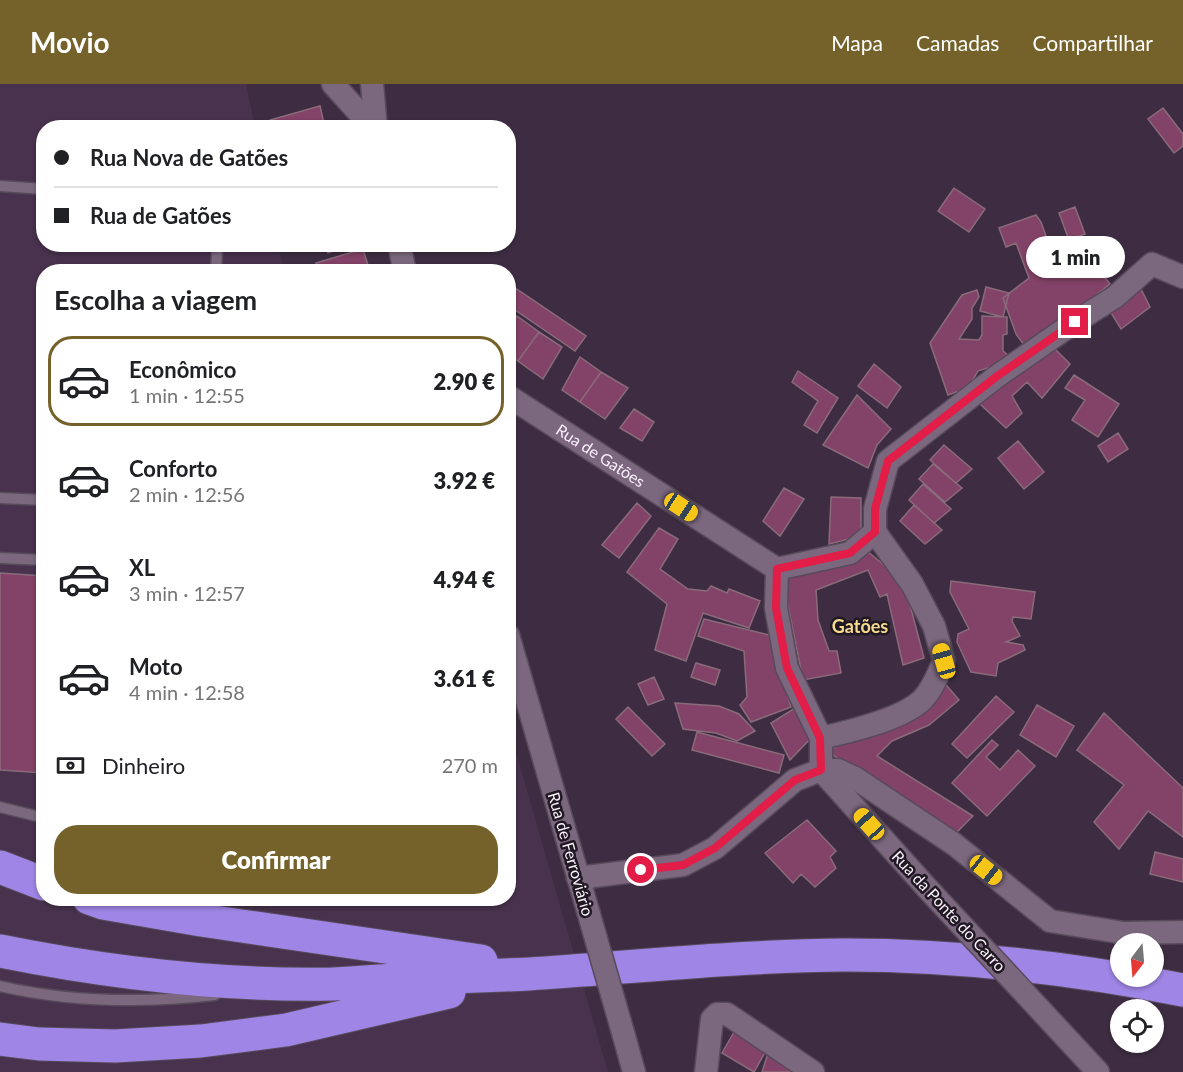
<!DOCTYPE html>
<html lang="pt">
<head>
<meta charset="utf-8">
<style>
	body { margin:0; font-family:Lato,sans-serif; background:#f6f6f6; color:#202124; height:100vh; display:flex; flex-direction:column; font-size:22px; white-space:nowrap }
	* { box-sizing:border-box; margin:0 }
	p { font-size:20px; color:#757577 }
	.icon { flex:none; width:33px; height:33px; fill:none; stroke:currentColor; stroke-width:2; stroke-linecap:round; stroke-linejoin:round }
	.map { position:relative; flex:1; overflow:hidden }
	.drawer { position:absolute; left:36px; top:180px; width:480px; height:642px; display:flex; flex-direction:column; background:#fff; border-radius:24px; box-shadow:0 2px 4px #0004 }
	.drawer>* { flex:none }
	.top-card { position:absolute; left:36px; top:36px; width:480px; height:132px; border-radius:24px; box-shadow:0 2px 4px #0004; display:grid; align-content:center; height:132px; padding:0 18px; background:#fff }
	.needle { width:39px; rotate:196deg }
	.tools { position:absolute; left:1110px; top:849px; display:grid; gap:12px }
	.tools a { display:grid; place-items:center; width:54px; height:54px; border-radius:50%; background:#fff; box-shadow:0 2px 4px #0004; font-size:30px }
	.end { position:absolute; width:27px; height:27px; margin:-14px; border:8px solid #e11d48; background:#fff; box-shadow:0 0 0 3px #fff }
	.from { border-radius:50% }
	.bubble { position:absolute; height:42px; border-radius:21px; background:#fff; box-shadow:0 2px 4px #0004; font-size:20px; font-weight:800; line-height:42px; text-align:center }
	.car { position:absolute; width:18px; height:36px; margin:-18px -9px; border-radius:8px; box-shadow:0 0 4px 2px #0007; background:linear-gradient(#f5c518 24%,#345 0 40%,#f5c518 0 76%,#345 0 86%,#f5c518 0) }
	.top-card b { display:flex; align-items:center; gap:21px; height:57px; font-size:22px }
	.top-card b+b { border-top:2px solid #e0e0e0 }
	.top-card i { width:15px; height:15px; background:#202124 }
	ul { padding:0; list-style:none }
	li { display:flex; align-items:center; gap:18px; height:90px; margin:0 12px 9px; padding:0 6px; border:3px solid transparent; border-radius:24px }
	li div { flex:1 }
	li b { display:block; font-size:22px }
	li em { font-style:normal; font-weight:800 }
	li.active { border-color:#75622b }
	li>.icon { width:54px; height:54px; stroke-width:1.5 }
	h2 { padding:0 18px; font-size:27px; line-height:72px }
	.pay { display:flex; align-items:center; gap:15px; height:66px; padding:0 18px; font-size:22px }
	.pay p { margin-inline-start:auto }
	.cta { display:flex; gap:12px; margin-top:auto; padding:12px 18px }
	.cta a { flex:1; height:69px; border-radius:24px; background:#75622b; color:#fff; font-size:24px; font-weight:800; line-height:69px; text-align:center }
	header { display:flex; align-items:center; gap:36px; box-sizing:border-box; height:84px; padding:0 30px; background:#75622b; color:#fff }
	header strong { font-size:28px }
	nav { display:flex; gap:33px; margin-inline-start:auto; font-size:21px }
	.map>svg:first-child { display:block }
	.built { fill:#48324d }
	.building { fill:#834267; stroke:#896b7b; stroke-width:1.5 }
	.lines { fill:none; stroke-linecap:round; stroke-linejoin:round }
	.lane-casing { stroke:#584a5b; stroke-width:13 }
	.street-casing { stroke:#584a5b; stroke-width:25 }
	.highway-casing { stroke:#584a5b; stroke-width:35 }
	.lane { stroke:#7b677e; stroke-width:10 }
	.street { stroke:#7b677e; stroke-width:22 }
	.highway { stroke:#9f85e5; stroke-width:33 }
	.street-bridge-casing { stroke:#584a5b; stroke-width:25; stroke-linecap:butt }
	.street-bridge { stroke:#7b677e; stroke-width:22 }
	.route { stroke:#e11d48; stroke-width:8 }
	.labels { text-anchor:middle; stroke-width:5; stroke-linejoin:round; paint-order:stroke }
	.street-label { font-size:16px; fill:#fbf0fd; stroke:#201822 }
	.neighbourhood-label { font-size:18px; font-weight:bold; fill:#f7da8e; stroke:#201822 }
</style>
</head>
<body>
<header>
<strong>Movio</strong>
<nav><a>Mapa</a><a>Camadas</a><a>Compartilhar</a></nav>
</header>
<div class="map">
<svg width="1183" height="988" viewBox="0 0 1183 988">
	<rect width="100%" height="100%" fill="#3e2d42"/>
	<path class="built" d="M0,0H246L255,43L44,44V160L278,161L284,187L44,188V814H508L509,644L608,988H0Z"/>
	<path class="building" d="M320,22L325,44H271L270,36Z
		M1163,24L1183,50V62L1174,69L1148,35Z
		M954,104L985,125L969,148L938,127Z
		M1075,123L1085,150L1069,156L1059,129Z
		M1036,131L1041,138L1060,191L1092,178L1110,200L1027,265L1016,250L1003,214L1029,194L1016,159L1006,163L999,144Z
		M326,160H352L328,169Z
		M363,165L370,188H319L316,179Z
		M508,199L586,252L575,267L508,221Z
		M986,203L1009,209L1003,233L980,227Z
		M1140,203L1150,223L1121,245L1108,224Z
		M977,206L979,213L972,224V235L959,255L979,256L982,251V232L1007,233V250L1003,251V267L1009,272L1005,278L978,287L968,304L948,311L930,259L962,211Z
		M517,232L539,248L518,277L508,270V246Z
		M539,248L562,263L543,295L518,277Z
		M1052,262L1070,280L1042,314L1027,298L1012,312L1022,329L1006,344L980,320Z
		M580,273L601,288L580,318L562,306Z
		M874,280L901,303L887,324L858,302Z
		M798,287L838,314L817,349L804,341L818,317L792,298Z
		M601,288L628,304L605,335L580,318Z
		M1074,291L1119,320L1098,353L1072,336L1085,316L1065,304Z
		M857,311L891,345L877,361L868,384L823,361Z
		M634,325L654,338L642,357L620,344Z
		M1118,349L1128,365L1108,378L1098,362Z
		M1018,357L1044,388L1024,405L998,374Z
		M944,361L972,385L956,399L930,376Z
		M933,380L962,404L945,418L919,395Z
		M923,400L951,425L934,439L909,416Z
		M784,404L804,415L780,452L763,437Z
		M831,413L861,414V452L829,460Z
		M637,419L651,432L619,474L602,461Z
		M914,421L942,446L925,460L900,437Z
		M659,444L678,455L660,485L688,505L707,507L711,502L727,509L729,505L760,517L749,544L703,529L686,577L655,566L667,520L627,488Z
		M866,466L904,498L924,574L903,581L887,510L880,513L868,486L816,506L818,536L829,567H837L841,589L803,596L782,492Z
		M0,489L44,492V689L0,686Z
		M951,497L1035,508L1031,535L1013,533L1012,537L1020,552L1006,558L1023,561L1025,566L998,579L996,592L971,588L957,558L958,550L969,545L950,508Z
		M704,535L769,551L791,623L751,638L740,621L747,613L744,567L698,552Z
		M696,579L720,586L715,601L691,593Z
		M654,593L664,615L648,621L638,600Z
		M941,595L959,616L929,641L892,657L877,672L973,732L953,752L827,667L922,623Z
		M996,612L1014,628L967,674L952,660Z
		M675,619L719,622L739,630L755,647L737,657L716,649L683,645Z
		M1037,621L1074,642L1056,673L1020,651Z
		M628,623L665,660L652,672L616,635Z
		M795,624L811,654L790,676L771,639Z
		M1104,629L1183,704V753L1148,727L1119,765L1094,738L1124,701L1077,666Z
		M697,648L784,671L779,689L692,666Z
		M992,656L998,661L986,673L1000,686L1018,666L1035,682L987,732L952,699Z
		M807,736L836,767L830,773L836,784L815,803L801,790L793,799L765,769Z
		M1155,768L1183,775V798L1150,790Z
		M737,943L768,963L754,988L722,969Z
		M769,966L800,988H762Z"/>
	<g class="lines">
		<defs>
			<path id="lane" d="M0,102L44,105
				M215,160L217,167L216,188
				M0,414L44,416
				M0,474L44,476
				M0,723L44,734
				M0,902C69,918 144,919 215,911"/>
			<g id="street">
				<path d="M333,0L373,44"/>
				<path d="M372,0L376,44"/>
				<path d="M399,160L405,188"/>
				<path id="s1" d="M508,312L777,485L850,469L875,448V425L888,377L996,293L1075,238L1115,213L1152,180L1183,193"/>
				<path d="M777,485L776,524L787,584L821,654V686L927,804"/>
				<path d="M508,551L588,827"/>
				<path d="M821,654C848,648 900,636 921,617C932,607 938,590 944,577L934,542L912,500L875,448"/>
				<path d="M578,794L683,781L715,764L795,696L821,686H838L855,694L954,760L1050,837L1124,849L1183,848"/>
				<path d="M624,952L634,988"/>
				<path d="M1072,960L1098,988"/>
				<path d="M706,988L712,935L717,930H727L813,988"/>
			</g>
			<path id="highway" d="M0,783L44,800
				M89,814L103,819L201,836L481,877
				M0,867C109,889 221,902 332,900C354,899 376,897 398,896C441,893 485,892 529,890C634,883 739,872 845,871C959,871 1071,884 1183,906
				M0,955L39,960L115,962L201,957L286,946L449,908"/>
		</defs>
		<use href="#lane" class="lane-casing"/>
		<use href="#street" class="street-casing"/>
		<use href="#highway" class="highway-casing"/>
		<use href="#lane" class="lane"/>
		<use href="#street" class="street"/>
		<use href="#highway" class="highway"/>
		<defs>
			<path id="street-bridge" d="M927,804L1072,960
				M588,827L624,952"/>
		</defs>
		<use href="#street-bridge" class="street-bridge-casing"/>
		<use href="#street-bridge" class="street-bridge"/>
	</g>
	<g class="lines">
		<path class="route" d="M641,786L683,781L715,764L795,696L821,686L820,654L787,584L776,524L777,485L850,469L875,448V425L888,377L996,293L1075,238"/>
	</g>
	<g class="labels">
		<g class="street-label">
			<text dy="6" stroke="none"><textPath href="#s1" startOffset="110">Rua de Gatões</textPath></text>
			<text transform="translate(571 770) rotate(74)" y="6">Rua de Ferroviário</text>
			<text transform="translate(949 827) rotate(47)" y="6">Rua da Ponte do Carro</text>
		</g>
		<g class="neighbourhood-label">
			<text x="860" y="549">Gatões</text>
		</g>
	</g>
</svg>
<div class="tools">
<a><svg class="needle" viewBox="-14 -14 28 28"><path d="M0-13l5 13h-10z" fill="#e53935"/><path d="M0 13l5-13h-10z" fill="#757577"/></svg></a>
<a><svg class="icon" aria-label="locate" viewBox="0 0 24 24"><circle cx="12" cy="12" r="6"/><path d="M12 2v4M12 18v4M2 12h4M18 12h4"/></svg></a>
</div>
<i class="end from" style="left:641px;top:786px"></i>
<i class="end" style="left:1075px;top:238px"></i>
<div class="bubble" style="left:1026px;top:152px;width:99px">1 min</div>
<i class="car" style="left:681px;top:423px;rotate:123deg"></i>
<i class="car" style="left:944px;top:577px;rotate:344deg"></i>
<i class="car" style="left:869px;top:740px;rotate:318deg"></i>
<i class="car" style="left:986px;top:786px;rotate:129deg"></i>
<div class="top-card">
<b><i class="from"></i>Rua Nova de Gatões</b>
<b><i></i>Rua de Gatões</b>
</div>
<section class="drawer">
<h2>Escolha a viagem</h2>
<ul>
<li class="active"><svg class="icon" aria-label="car" viewBox="0 0 24 24"><path d="M5 17H2v-5l4-1 3-4h7l3 4 3 1v5h-3M9 17h6M6 11h13"/><circle cx="7" cy="17" r="2"/><circle cx="17" cy="17" r="2"/></svg><div><b>Econômico</b><p>1 min · 12:55</p></div><em>2.90 €</em></li>
<li><svg class="icon" aria-label="car" viewBox="0 0 24 24"><path d="M5 17H2v-5l4-1 3-4h7l3 4 3 1v5h-3M9 17h6M6 11h13"/><circle cx="7" cy="17" r="2"/><circle cx="17" cy="17" r="2"/></svg><div><b>Conforto</b><p>2 min · 12:56</p></div><em>3.92 €</em></li>
<li><svg class="icon" aria-label="car" viewBox="0 0 24 24"><path d="M5 17H2v-5l4-1 3-4h7l3 4 3 1v5h-3M9 17h6M6 11h13"/><circle cx="7" cy="17" r="2"/><circle cx="17" cy="17" r="2"/></svg><div><b>XL</b><p>3 min · 12:57</p></div><em>4.94 €</em></li>
<li><svg class="icon" aria-label="car" viewBox="0 0 24 24"><path d="M5 17H2v-5l4-1 3-4h7l3 4 3 1v5h-3M9 17h6M6 11h13"/><circle cx="7" cy="17" r="2"/><circle cx="17" cy="17" r="2"/></svg><div><b>Moto</b><p>4 min · 12:58</p></div><em>3.61 €</em></li>
</ul>
<div class="pay"><svg class="icon" aria-label="cash" viewBox="0 0 24 24"><path d="M3 7h18v10H3z"/><circle cx="12" cy="12" r="2"/></svg>Dinheiro<p>270 m</p></div>
<div class="cta"><a>Confirmar</a></div>
</section>
</div>
</body>
</html>
